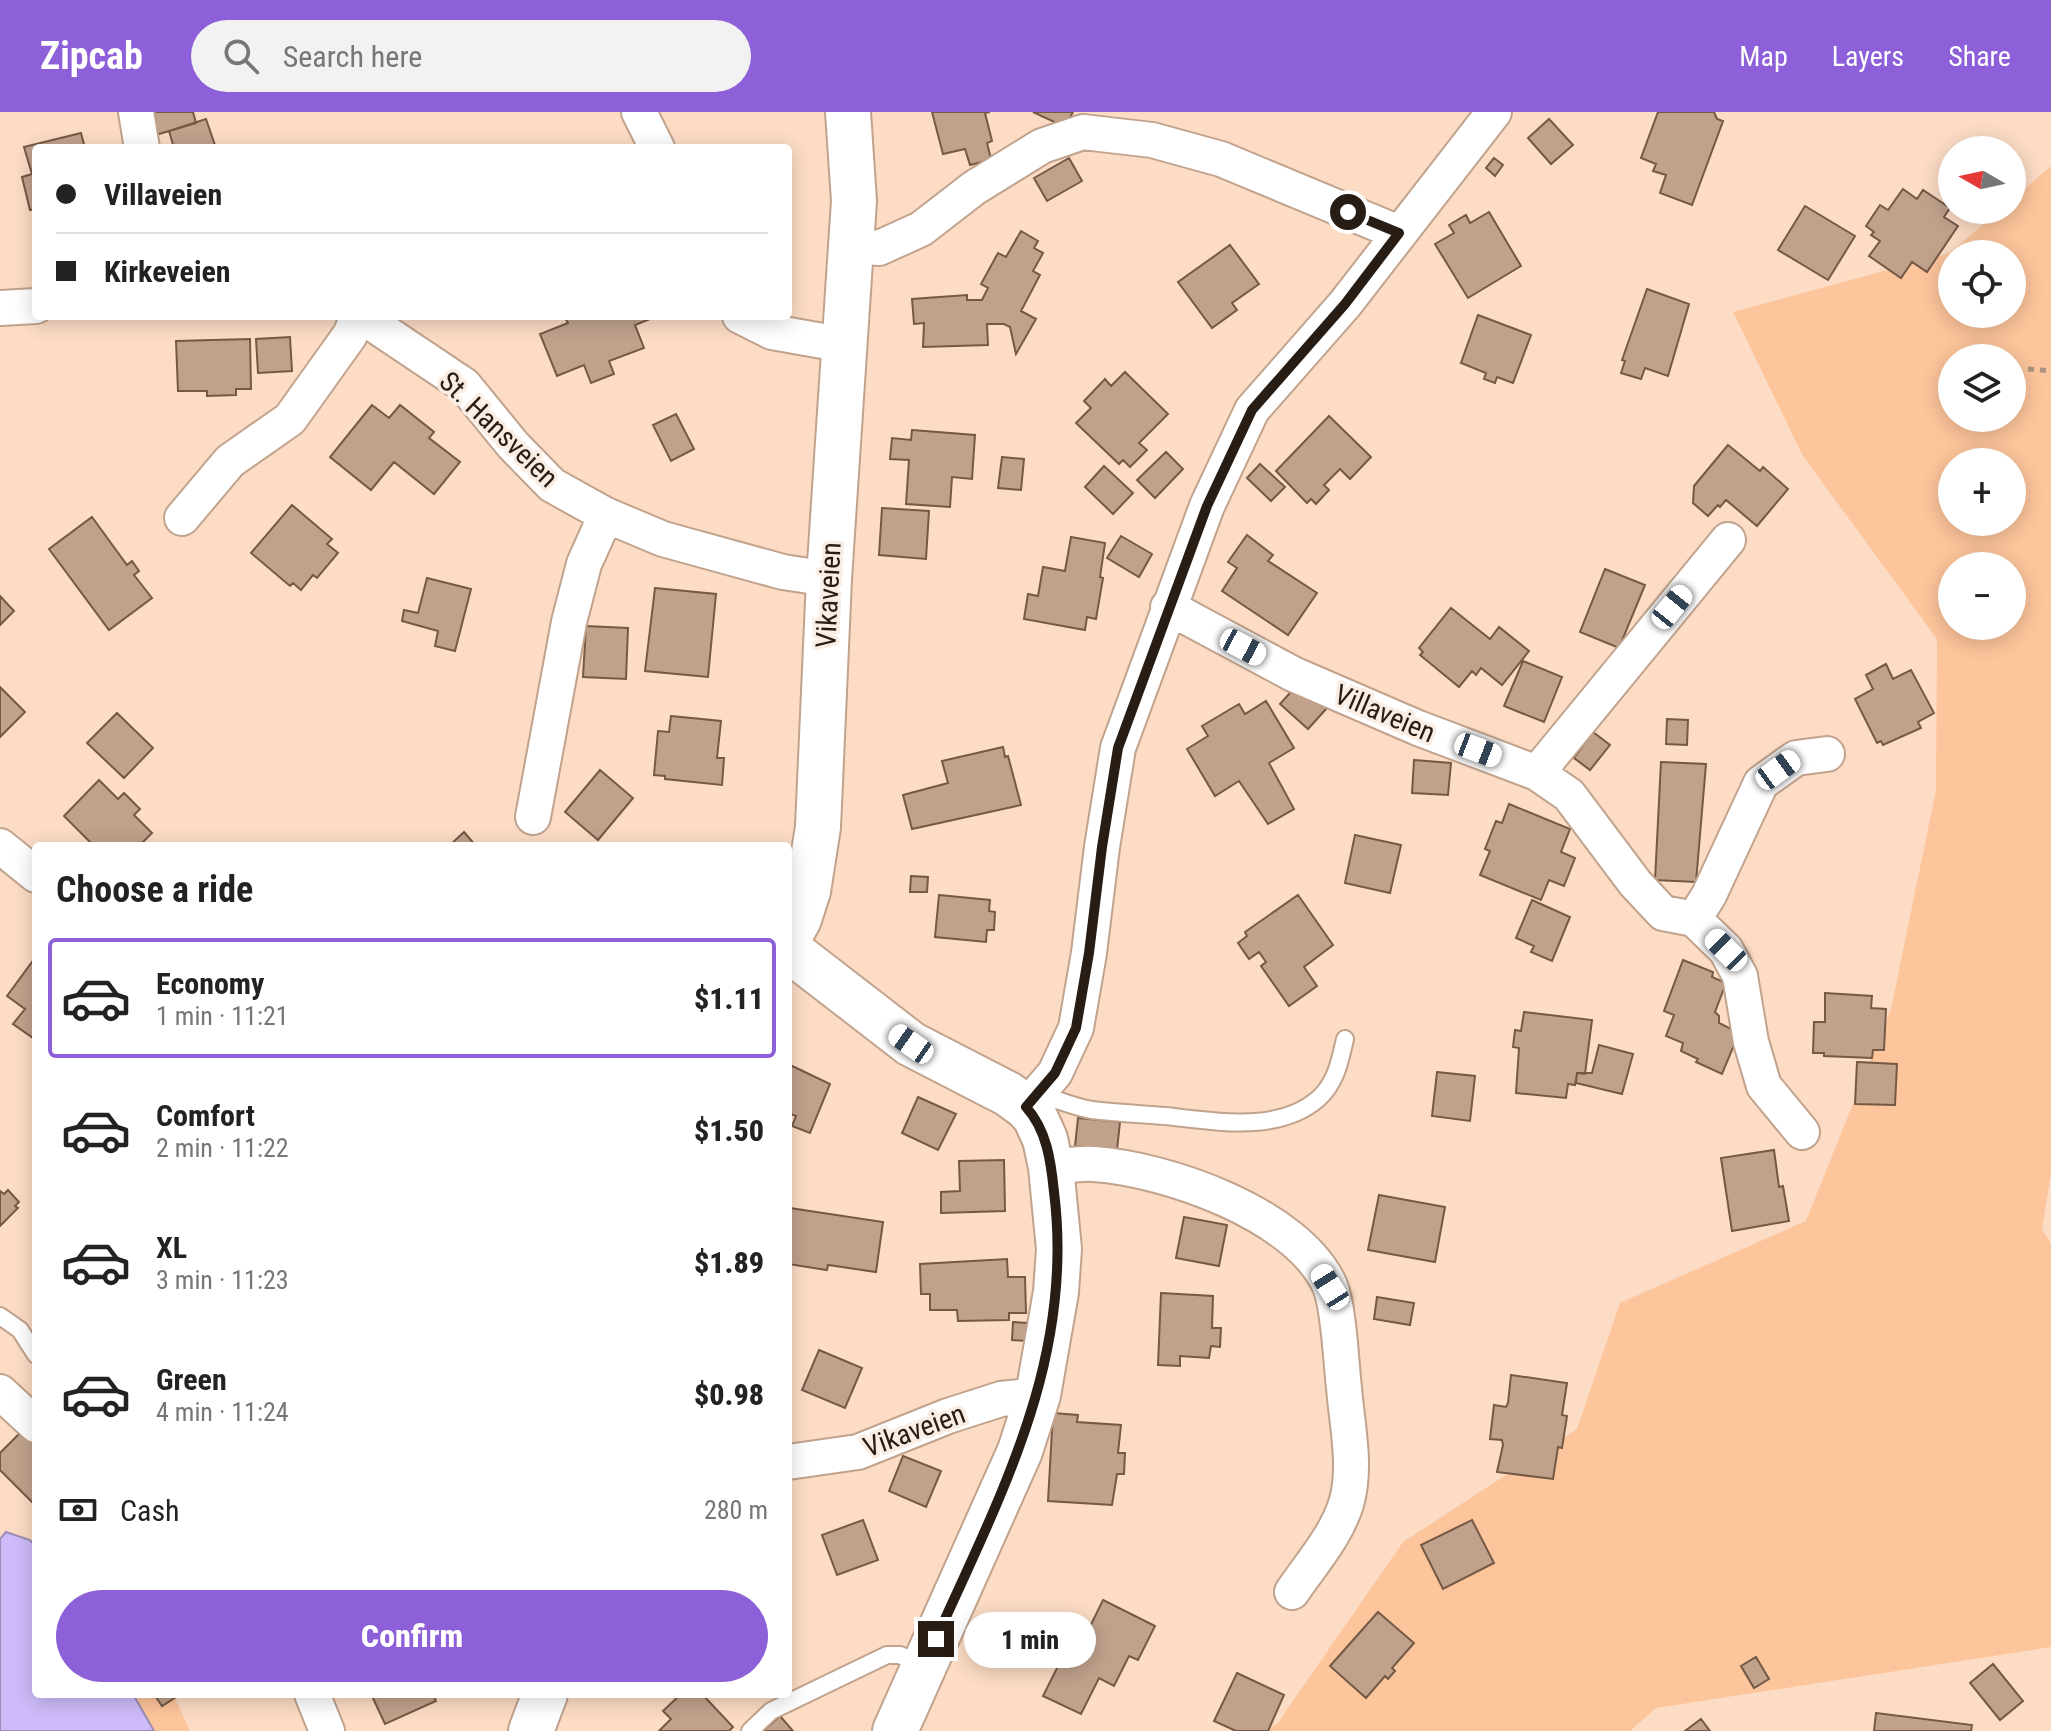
<!DOCTYPE html>
<html lang="en">
<head>
<meta charset="utf-8">
<style>
	body { margin:0; font-family:"Roboto Condensed",sans-serif; background:#f2f2f2; color:#222; height:100vh; display:flex; flex-direction:column; font-size:30px; white-space:nowrap }
	* { box-sizing:border-box; margin:0 }
	p { font-size:26px; color:#767676 }
	.icon { flex:none; width:44px; height:44px; fill:none; stroke:currentColor; stroke-width:2; stroke-linecap:round; stroke-linejoin:round }
	.map { position:relative; flex:1; overflow:hidden }
	.details { position:absolute; left:32px; top:730px; width:760px; height:856px; display:flex; flex-direction:column; background:#fff; border-radius:8px; box-shadow:0 4px 20px #0003 }
	.details>* { flex:none }
	.banner { position:absolute; left:32px; top:32px; width:760px; height:176px; border-radius:8px; box-shadow:0 4px 20px #0003; display:grid; align-content:center; height:176px; padding:0 24px; background:#fff }
	.needle { width:52px; rotate:279deg }
	.buttons { position:absolute; left:1938px; top:24px; display:grid; gap:16px }
	.buttons a { display:grid; place-items:center; width:88px; height:88px; border-radius:50%; background:#fff; box-shadow:0 4px 20px #0003; font-size:40px }
	.end { position:absolute; width:36px; height:36px; margin:-18px; border:10px solid #281d14; background:#fff; box-shadow:0 0 0 4px #fff }
	.from { border-radius:50% }
	.bubble { position:absolute; height:56px; border-radius:28px; background:#fff; box-shadow:0 4px 20px #0003; font-size:26px; font-weight:800; line-height:56px; text-align:center }
	.car { position:absolute; width:24px; height:48px; margin:-24px -12px; border-radius:10px; box-shadow:0 0 6px 2px #0007; background:linear-gradient(#fff 24%,#345 0 40%,#fff 0 76%,#345 0 86%,#fff 0) }
	.banner b { display:flex; align-items:center; gap:28px; height:76px; font-size:30px }
	.banner b+b { border-top:2px solid #e0e0e0 }
	.banner i { width:20px; height:20px; background:#222 }
	ul { padding:0; list-style:none }
	li { display:flex; align-items:center; gap:24px; height:120px; margin:0 16px 12px; padding:0 8px; border:4px solid transparent; border-radius:8px }
	li div { flex:1 }
	li b { display:block; font-size:30px }
	li em { font-style:normal; font-weight:800 }
	li.current { border-color:#8d60d9 }
	li>.icon { width:72px; height:72px; stroke-width:1.5 }
	h2 { padding:0 24px; font-size:36px; line-height:96px }
	.pay { display:flex; align-items:center; gap:20px; height:88px; padding:0 24px; font-size:30px }
	.pay p { margin-inline-start:auto }
	.action { display:flex; gap:16px; margin-top:auto; padding:16px 24px }
	.action a { flex:1; height:92px; border-radius:48px; background:#8d60d9; color:#fff; font-size:32px; font-weight:800; line-height:92px; text-align:center }
	header { display:flex; align-items:center; gap:48px; box-sizing:border-box; height:112px; padding:0 40px; background:#8d60d9; color:#fff }
	header strong { font-size:38px }
	nav { display:flex; gap:44px; margin-inline-start:auto; font-size:28px }
	.search { width:560px; height:72px; background:#f2f2f2; display:flex; align-items:center; gap:20px; box-sizing:border-box; padding:0 28px; border-radius:44px; color:#767676; font-size:30px }
	.map>svg:first-child { display:block }
	.green { fill:#fdc59b; fill-rule:evenodd }
	.water { fill:#cebcfa; stroke:#9c8cb5; stroke-width:2 }
	.building { fill:#c0a28c; stroke:#745945; stroke-width:2 }
	.lines { fill:none; stroke-linecap:round; stroke-linejoin:round }
	.service-casing { stroke:#c1a38d; stroke-width:20 }
	.minor-casing { stroke:#c1a38d; stroke-width:38 }
	.secondary-casing { stroke:#c1a38d; stroke-width:48 }
	.path { stroke:#ab9382; stroke-width:5; stroke-dasharray:6 6; stroke-linecap:butt }
	.service { stroke:#fff; stroke-width:16 }
	.minor { stroke:#fff; stroke-width:34 }
	.secondary { stroke:#fff; stroke-width:44 }
	.route { stroke:#281d14; stroke-width:10 }
	.labels { text-anchor:middle; stroke-width:7; stroke-linejoin:round; paint-order:stroke }
	.street-label { font-size:28px; fill:#281d14; stroke:#faede4 }
</style>
</head>
<body>
<header>
<strong>Zipcab</strong>
<div class="search"><svg class="icon" aria-label="search" viewBox="0 0 24 24"><circle cx="10" cy="10" r="6"/><path d="M15 15l6 6"/></svg>Search here</div>
<nav><a>Map</a><a>Layers</a><a>Share</a></nav>
</header>
<div class="map">
<svg width="2051" height="1619" viewBox="0 0 2051 1619">
	<rect width="100%" height="100%" fill="#fcdcc5"/>
	<path class="green" d="M2051,54V1061L2042,1117L2051,1132V1535L1656,1596L1630,1619H1260L1277,1612L1403,1430L1577,1317L1620,1191L1806,1109L1891,897L1936,678L1937,527L1803,344L1733,200L1950,141L2000,98H2012V88ZM1952,142H2012V202H1952ZM1952,246H2012V306H1952ZM1952,350H2012V410H1952ZM1952,454H2012V514H1952Z
		M133,1582H173L190,1619H154Z"/>
	<path class="water" d="M6,1420L30,1428L36,1435V1582H133L154,1619H0V1427Z"/>
	<path class="building" d="M148,0H193L196,11L156,23Z
		M932,0H990L985,1L992,29L987,31L992,51L984,55L982,50L970,53L965,37L943,42Z
		M1033,0H1073L1065,15Z
		M1658,0H1714L1717,7L1723,9L1692,93L1660,81L1666,63L1653,59L1656,52L1641,46Z
		M206,7L216,36H174L169,19Z
		M1549,7L1573,33L1551,52L1528,26Z
		M81,21L85,36H36V97L30,98L22,65L32,62L24,35Z
		M1069,46L1082,69L1047,89L1034,66Z
		M1494,46L1503,53L1495,64L1486,56Z
		M1903,77L1917,87L1923,78L1950,96L1944,105L1958,114L1927,160L1912,150L1901,166L1869,144L1880,129L1871,123L1874,120L1866,114L1880,93L1888,98Z
		M1805,94L1855,124L1828,168L1778,138Z
		M1489,100L1521,154L1468,186L1435,132L1454,121L1449,113L1466,103L1470,111Z
		M1021,119L1038,129L1034,136L1043,141L1033,159L1040,163L1021,199L1036,207L1016,242L1010,215L1004,212H987L988,233L923,235L924,211L914,212L912,187L967,183V188H982L988,176L981,172L998,141L1006,145Z
		M1230,133L1259,172L1232,191L1237,198L1212,216L1178,170Z
		M1647,177L1689,192L1668,264L1645,256L1641,267L1621,261L1625,249L1622,248Z
		M1478,203L1531,223L1513,271L1497,265L1495,271L1484,267L1486,261L1461,251Z
		M570,204H648L650,207L635,213L644,236L609,249L614,262L591,271L584,253L557,264L540,222L568,211L565,206Z
		M290,225L292,259L258,261L256,227Z
		M250,227L251,277H236V283L207,284V279H178L176,229Z
		M1125,260L1168,302L1139,331L1147,338L1130,355L1123,348L1119,352L1076,311L1091,296L1084,289L1105,267L1111,274Z
		M372,293L389,306L400,293L434,320L429,326L460,350L434,382L394,350L371,378L330,345Z
		M676,302L694,337L671,349L653,313Z
		M1329,304L1371,345L1350,367L1340,357L1324,373L1329,378L1316,392L1311,387L1307,391L1276,359Z
		M912,318L975,323L972,367L952,365L950,395L906,392L909,348L890,347L892,326L911,328Z
		M1728,333L1760,359L1763,355L1788,377L1757,414L1726,388L1720,395L1718,393L1708,404L1693,391L1694,374Z
		M1166,340L1183,357L1155,386L1137,368Z
		M1002,345L1024,347L1021,378L998,376Z
		M1260,352L1285,375L1271,389L1247,366Z
		M1104,354L1133,381L1113,402L1085,375Z
		M292,393L332,427L327,432L338,441L317,466L313,463L301,478L293,471L290,474L251,441Z
		M882,396L929,399L926,447L879,443Z
		M92,405L127,453L132,449L139,459L134,463L152,486L109,518L49,437Z
		M1247,423L1273,443L1268,449L1317,481L1288,523L1222,479L1237,456L1228,450Z
		M1121,424L1152,442L1139,465L1107,446Z
		M1071,425L1105,431L1100,465L1103,466L1096,507L1087,505L1085,518L1024,507L1028,482L1038,484L1043,455L1065,459Z
		M1605,457L1645,473L1619,536L1580,520Z
		M427,466L471,477L455,539L435,534L438,519L402,509L404,498L418,501Z
		M655,476L716,482L708,565L645,559Z
		M0,484L14,499L0,513Z
		M1451,496L1490,527L1499,515L1529,539L1502,573L1481,556L1476,563L1472,559L1459,575L1420,543L1423,540L1419,536Z
		M586,514L628,516L626,567L583,565Z
		M1523,549L1562,565L1544,610L1504,594Z
		M1886,552L1893,567L1911,558L1934,601L1918,610L1921,616L1883,633L1881,629L1877,631L1855,587L1873,577L1866,563Z
		M1299,571L1327,596L1308,617L1280,592Z
		M0,575L25,600L0,625Z
		M1266,589L1294,636L1269,651L1294,697L1268,712L1239,669L1215,684L1187,637L1208,624L1202,614L1239,592L1245,602Z
		M117,601L153,636L124,666L87,631Z
		M671,604L721,609L717,646H724L722,673L665,667V664L654,663L658,619L669,620Z
		M1667,607L1688,608L1687,633L1666,632Z
		M1593,620L1610,633L1590,658L1574,646Z
		M1003,635L1005,645L1008,644L1021,693L912,717L903,683L948,671L942,649Z
		M1414,648L1451,651L1448,683L1412,681Z
		M1661,650L1706,652L1696,770L1655,768Z
		M600,658L633,686L598,728L565,700Z
		M99,668L118,687L124,681L140,697L134,703L152,721L139,734H94L64,704Z
		M1509,692L1570,717L1561,740L1575,746L1564,774L1549,768L1541,788L1480,763L1490,739L1485,737L1496,709L1502,711Z
		M464,720L476,734H449Z
		M1355,723L1401,733L1390,781L1345,771Z
		M911,764L928,765L927,780H910Z
		M939,783L990,788L989,799L995,800L994,818H987L986,830L935,825Z
		M1298,783L1333,833L1304,855L1317,874L1289,894L1261,854L1266,850L1259,840L1249,847L1238,831L1247,824L1245,820Z
		M1532,788L1570,805L1552,849L1531,840L1534,834L1516,826Z
		M1683,848L1713,860L1712,865L1726,871L1715,900L1719,904V911L1739,921L1722,962L1696,950L1698,947L1681,939L1683,931L1666,924L1674,903L1664,899Z
		M32,850L36,853V928L13,912L25,897L7,884Z
		M1825,881L1872,884L1871,896L1886,897L1884,938H1873L1872,946L1824,944V941H1813L1814,910H1825Z
		M1524,900L1592,908L1585,962L1577,961L1575,973L1568,972L1566,986L1516,981L1519,936L1513,935L1515,918L1521,919Z
		M1599,933L1633,942L1622,982L1576,971L1577,961H1592Z
		M1857,950L1897,952L1895,993L1855,992Z
		M788,952L830,972L810,1021L792,1014L796,1004L788,1001Z
		M1437,960L1475,964L1470,1009L1432,1004Z
		M918,985L956,1002L938,1038L902,1021Z
		M1078,1006L1120,1010L1117,1038L1075,1034Z
		M1774,1038L1779,1075L1783,1074L1789,1109L1732,1119L1721,1046Z
		M1004,1048L1005,1099L941,1101V1080L960,1079L959,1049Z
		M8,1078L19,1090L15,1094L18,1096L0,1114V1079L4,1082Z
		M1379,1083L1445,1095L1435,1150L1368,1138Z
		M790,1096L883,1110L876,1160L828,1153L827,1158L788,1152Z
		M1184,1105L1227,1113L1219,1154L1176,1146Z
		M1007,1147L1008,1165H1025L1026,1201H1009V1208L958,1209L957,1198H930V1182H921L920,1152Z
		M1161,1181L1213,1184L1212,1216H1221L1220,1235L1211,1234L1209,1246L1180,1244V1254L1158,1253Z
		M1377,1185L1414,1191L1410,1213L1374,1207Z
		M1013,1210L1028,1211L1027,1229L1012,1228Z
		M819,1238L862,1256L845,1296L802,1278Z
		M1511,1263L1567,1271L1562,1303L1567,1304L1562,1336L1558,1335L1553,1367L1497,1360L1503,1333L1502,1328L1490,1327L1494,1293L1506,1295L1508,1291Z
		M1053,1301L1078,1303L1077,1310L1121,1313L1118,1341H1125L1124,1362H1117L1112,1393L1048,1389Z
		M24,1317L36,1330V1394L0,1358V1341Z
		M903,1344L941,1359L926,1395L889,1379Z
		M863,1408L878,1448L837,1463L822,1423Z
		M1472,1408L1494,1451L1443,1477L1421,1433Z
		M1103,1488L1155,1514L1138,1548L1129,1544L1114,1574L1099,1566L1081,1602L1043,1584L1063,1544L1073,1549Z
		M1378,1500L1414,1531L1392,1556L1395,1559L1388,1567L1385,1564L1366,1586L1330,1554Z
		M1756,1545L1769,1567L1754,1576L1741,1554Z
		M1993,1552L2023,1589L2000,1608L1970,1571Z
		M1237,1561L1284,1583L1268,1619H1236L1214,1609Z
		M154,1582H178L179,1583L162,1594Z
		M371,1582H433L436,1589L385,1612Z
		M681,1582H702L733,1615L729,1619H659L671,1607L663,1599Z
		M1876,1601L1972,1613L1971,1619H1874Z
		M780,1604L793,1619H763Z
		M1701,1607L1710,1619H1685Z"/>
	<g class="lines">
		<defs>
			<path id="service" d="M1039,982C1056,987 1074,995 1092,998C1116,1001 1141,1002 1165,1004C1214,1009 1277,1022 1318,987C1336,971 1340,949 1345,927
				M0,1204L20,1218L36,1243
				M750,1619L771,1599L887,1543H900L922,1554"/>
			<path id="minor" d="M136,0L142,36
				M639,0L657,36
				M852,134L879,136L921,117L974,76L1042,34L1083,20L1152,28L1221,47L1399,121
				M0,196L36,194
				M361,204L464,273L513,333L552,373L606,403L663,427L783,460L829,467
				M740,204L772,220L845,233
				M182,406L230,349L290,307L350,223L358,204
				M1168,495L1293,562L1418,616L1537,661L1569,683L1635,771L1663,801L1694,807L1709,783L1761,671L1796,646L1827,642
				M1537,661L1728,428
				M533,705L569,510L584,452L606,403
				M0,734L36,763
				M1694,807L1726,838L1740,864L1751,930L1764,974L1802,1020
				M1026,995L1055,961L1076,916L1089,841L1102,735L1118,636L1207,394L1252,298L1345,192L1494,0
				M1051,1055C1065,1054 1080,1051 1094,1052C1166,1057 1298,1102 1330,1174C1339,1196 1341,1250 1344,1276C1347,1313 1357,1356 1346,1392C1336,1424 1311,1452 1292,1480
				M0,1280L36,1313
				M788,1350L858,1340L948,1304L1001,1287L1038,1283
				M312,1582L327,1619"/>
			<path id="secondary" d="M788,827L799,807L808,779L818,715L829,467L854,89L848,0
				M788,837L911,932L1008,982L1026,995L1035,1005L1045,1027L1051,1055L1059,1137L1056,1180L1038,1283L1020,1339L895,1619
				M531,1619L545,1582"/>
		</defs>
		<use href="#service" class="service-casing"/>
		<use href="#minor" class="minor-casing"/>
		<use href="#secondary" class="secondary-casing"/>
		<path class="path" d="M2028,257L2051,259"/>
		<use href="#service" class="service"/>
		<use href="#minor" class="minor"/>
		<use href="#secondary" class="secondary"/>
	</g>
	<g class="lines">
		<path class="route" d="M936,1527C1001,1382 1075,1246 1054,1080C1051,1050 1047,1018 1026,995L1055,961L1076,916L1089,841L1102,735L1118,636L1207,394L1252,298L1345,192L1399,121L1348,100"/>
	</g>
	<g class="labels">
		<g class="street-label">
			<text transform="translate(499 317) rotate(44)" y="10">St. Hansveien</text>
			<text transform="translate(828 483) rotate(-87)" y="10">Vikaveien</text>
			<text transform="translate(1385 601) rotate(23)" y="10">Villaveien</text>
			<text transform="translate(914 1318) rotate(-20)" y="10">Vikaveien</text>
		</g>
	</g>
</svg>
<div class="buttons">
<a><svg class="needle" viewBox="-14 -14 28 28"><path d="M0-13l5 13h-10z" fill="#e53935"/><path d="M0 13l5-13h-10z" fill="#767676"/></svg></a>
<a><svg class="icon" aria-label="locate" viewBox="0 0 24 24"><circle cx="12" cy="12" r="6"/><path d="M12 2v4M12 18v4M2 12h4M18 12h4"/></svg></a>
<a><svg class="icon" aria-label="layers" viewBox="0 0 24 24"><path d="M12 4l9 5-9 5-9-5zM3 14l9 5 9-5"/></svg></a>
<a>+</a>
<a>−</a>
</div>
<i class="end from" style="left:1348px;top:100px"></i>
<i class="end" style="left:936px;top:1527px"></i>
<div class="bubble" style="left:964px;top:1500px;width:132px">1 min</div>
<i class="car" style="left:1672px;top:495px;rotate:39deg"></i>
<i class="car" style="left:1243px;top:535px;rotate:118deg"></i>
<i class="car" style="left:1478px;top:638px;rotate:111deg"></i>
<i class="car" style="left:1778px;top:658px;rotate:54deg"></i>
<i class="car" style="left:1726px;top:838px;rotate:315deg"></i>
<i class="car" style="left:911px;top:932px;rotate:305deg"></i>
<i class="car" style="left:1330px;top:1175px;rotate:328deg"></i>
<div class="banner">
<b><i class="from"></i>Villaveien</b>
<b><i></i>Kirkeveien</b>
</div>
<section class="details">
<h2>Choose a ride</h2>
<ul>
<li class="current"><svg class="icon" aria-label="car" viewBox="0 0 24 24"><path d="M5 17H2v-5l4-1 3-4h7l3 4 3 1v5h-3M9 17h6M6 11h13"/><circle cx="7" cy="17" r="2"/><circle cx="17" cy="17" r="2"/></svg><div><b>Economy</b><p>1 min · 11:21</p></div><em>$1.11</em></li>
<li><svg class="icon" aria-label="car" viewBox="0 0 24 24"><path d="M5 17H2v-5l4-1 3-4h7l3 4 3 1v5h-3M9 17h6M6 11h13"/><circle cx="7" cy="17" r="2"/><circle cx="17" cy="17" r="2"/></svg><div><b>Comfort</b><p>2 min · 11:22</p></div><em>$1.50</em></li>
<li><svg class="icon" aria-label="car" viewBox="0 0 24 24"><path d="M5 17H2v-5l4-1 3-4h7l3 4 3 1v5h-3M9 17h6M6 11h13"/><circle cx="7" cy="17" r="2"/><circle cx="17" cy="17" r="2"/></svg><div><b>XL</b><p>3 min · 11:23</p></div><em>$1.89</em></li>
<li><svg class="icon" aria-label="car" viewBox="0 0 24 24"><path d="M5 17H2v-5l4-1 3-4h7l3 4 3 1v5h-3M9 17h6M6 11h13"/><circle cx="7" cy="17" r="2"/><circle cx="17" cy="17" r="2"/></svg><div><b>Green</b><p>4 min · 11:24</p></div><em>$0.98</em></li>
</ul>
<div class="pay"><svg class="icon" aria-label="cash" viewBox="0 0 24 24"><path d="M3 7h18v10H3z"/><circle cx="12" cy="12" r="2"/></svg>Cash<p>280 m</p></div>
<div class="action"><a>Confirm</a></div>
</section>
</div>
</body>
</html>
